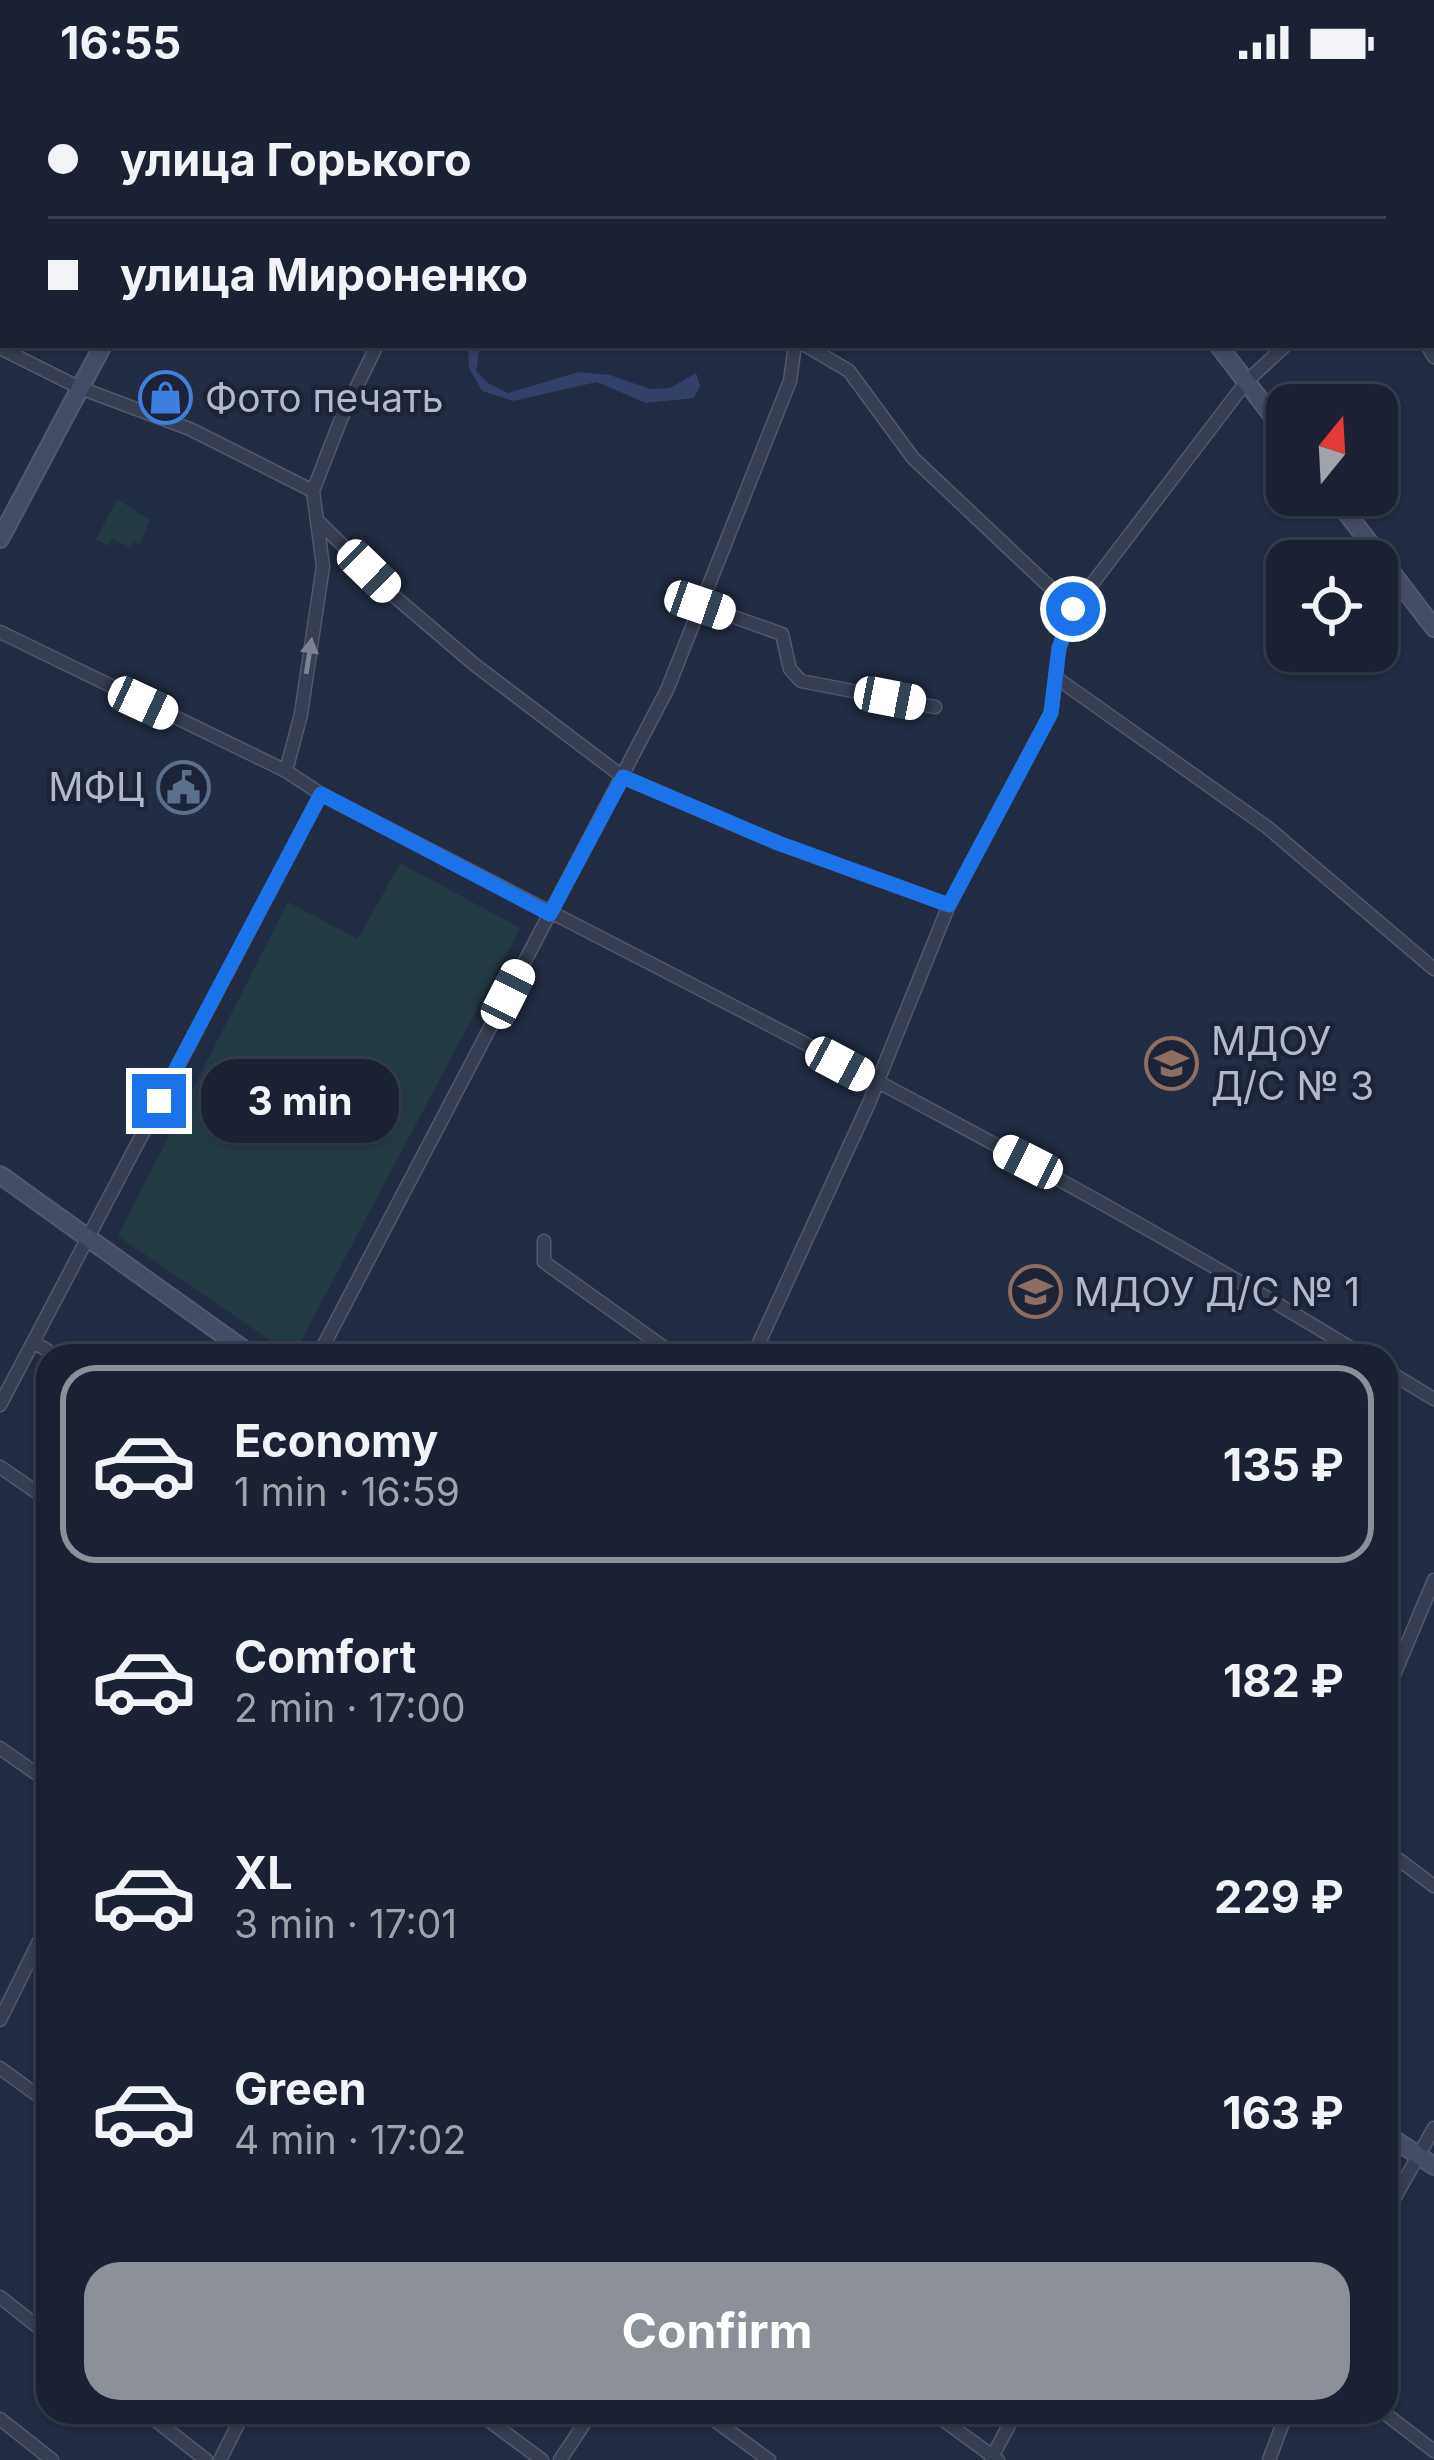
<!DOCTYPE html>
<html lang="en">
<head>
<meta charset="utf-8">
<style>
	body { margin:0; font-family:Inter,sans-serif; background:#23293a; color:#f1f3f6; height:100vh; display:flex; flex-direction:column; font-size:45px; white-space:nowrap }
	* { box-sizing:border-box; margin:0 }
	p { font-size:39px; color:#9fa3ac }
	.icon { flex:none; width:66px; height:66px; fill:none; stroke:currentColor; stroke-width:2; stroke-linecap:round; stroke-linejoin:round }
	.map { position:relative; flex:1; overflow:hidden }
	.details { position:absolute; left:36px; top:1260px; width:1362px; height:1080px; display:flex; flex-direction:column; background:#1a2132; border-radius:36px; box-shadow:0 3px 9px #0004,0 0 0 3px #383e4d }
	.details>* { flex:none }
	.top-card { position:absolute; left:0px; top:0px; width:1434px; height:264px; box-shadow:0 3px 9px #0004,0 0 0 3px #383e4d; display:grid; align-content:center; height:264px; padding:0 48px; background:#1a2132 }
	.needle { width:78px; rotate:18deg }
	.buttons { position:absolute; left:1266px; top:300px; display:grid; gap:24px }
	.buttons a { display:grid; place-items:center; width:132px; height:132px; border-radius:24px; background:#1a2132; box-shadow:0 3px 9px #0004,0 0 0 3px #383e4d; font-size:60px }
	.end { position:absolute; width:54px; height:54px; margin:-27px; border:15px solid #1a73e8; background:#fff; box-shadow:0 0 0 6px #fff }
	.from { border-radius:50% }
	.bubble { position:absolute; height:84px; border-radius:36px; background:#1a2132; box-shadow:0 3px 9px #0004,0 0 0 3px #383e4d; font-size:39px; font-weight:700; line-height:84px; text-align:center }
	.car { position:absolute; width:36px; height:72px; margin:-36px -18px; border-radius:15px; box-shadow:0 0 9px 3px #0007; background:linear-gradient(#fff 24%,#345 0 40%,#fff 0 76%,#345 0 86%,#fff 0) }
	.top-card b { display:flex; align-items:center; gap:42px; height:114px; font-size:45px }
	.top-card b+b { border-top:3px solid #383e4d }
	.top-card i { width:30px; height:30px; background:#f1f3f6 }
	ul { padding:21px 0 0; list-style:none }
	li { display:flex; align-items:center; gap:36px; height:198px; margin:0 24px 18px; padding:0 24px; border:6px solid transparent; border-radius:36px }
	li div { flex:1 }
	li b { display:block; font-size:45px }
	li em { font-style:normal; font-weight:700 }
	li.current { border-color:#8c9099 }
	li>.icon { width:108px; height:108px; stroke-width:1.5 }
	.primary-button { display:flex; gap:24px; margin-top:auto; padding:24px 48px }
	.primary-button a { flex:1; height:138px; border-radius:36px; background:#8c9099; color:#fff; font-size:48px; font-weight:700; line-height:138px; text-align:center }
	.status { display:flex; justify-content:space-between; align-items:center; height:84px; padding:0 60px; background:#1a2132; direction:ltr }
	.status svg { height:33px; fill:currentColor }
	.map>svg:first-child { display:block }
	.green { fill:#253b43 }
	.water { fill:#334168 }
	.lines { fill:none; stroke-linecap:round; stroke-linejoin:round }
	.minor-casing { stroke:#52596c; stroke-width:15 }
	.secondary-casing { stroke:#52596c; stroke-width:20 }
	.minor { stroke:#373e51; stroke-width:12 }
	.secondary { stroke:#444c65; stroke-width:16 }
	.oneway { fill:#7b8295 }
	.route { stroke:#1a73e8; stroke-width:15 }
	.labels { text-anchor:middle; stroke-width:9; stroke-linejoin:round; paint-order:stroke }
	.poi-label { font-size:39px; fill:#b3b9cc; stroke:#1c2336; text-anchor:start }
</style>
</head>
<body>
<div class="status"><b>16:55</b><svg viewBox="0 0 49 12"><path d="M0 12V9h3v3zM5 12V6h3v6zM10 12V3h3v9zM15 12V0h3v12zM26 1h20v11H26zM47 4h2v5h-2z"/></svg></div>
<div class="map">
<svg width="1434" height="2376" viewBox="0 0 1434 2376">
	<rect width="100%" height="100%" fill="#222c42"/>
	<path class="green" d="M117,415L150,436L140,460L134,458L131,464L113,455L108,462L96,455Z
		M400,779L520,844L293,1272L118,1152L288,818L358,855Z"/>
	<path class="water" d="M468,261H480L476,287L488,299L508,309L579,288L610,291L650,305L670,304L696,289L700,302L694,314L646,319L597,298L513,317L482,307L469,284Z"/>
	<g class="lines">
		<defs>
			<path id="minor" d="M651,0L657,3
				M525,3L526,0
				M839,3L840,0
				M1094,3L1096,0
				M805,261L849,287L913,374L1073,525
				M1427,261L1434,273
				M0,264L80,304L190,345L313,407
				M318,437L394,512L475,581L623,693L778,759L949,821
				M700,521L782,550L790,585L801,597L935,623
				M0,548L286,687L321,710C671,891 1027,1066 1364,1272
				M1058,595L1267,743L1434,885
				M286,687L301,630L323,482L313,407L341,335L377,261
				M544,1157V1178L676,1272
				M34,1258L56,1272
				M318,1272L667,606L790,297L795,261
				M753,1272L869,1019L949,821L1051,629L1059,564L1073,525L1246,298L1286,261
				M1386,1286L1434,1315
				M0,1321L321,710
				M0,1383L48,1416
				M1386,1610L1434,1496
				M0,1664L48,1698
				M1386,1766L1434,1802
				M0,1936L48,1839
				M0,1984L48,2019
				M1386,2129L1434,2044
				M0,2213L48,2251
				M145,2328L206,2376
				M477,2328L542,2376
				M703,2328L769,2376
				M932,2328L998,2376
				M1383,2328L1434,2367
				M0,2335L52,2376
				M991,2375L1016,2328
				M220,2376L244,2328
				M560,2376L592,2328
				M1269,2376L1287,2328"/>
			<path id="secondary" d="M1008,0L1011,3
				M242,3L243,0
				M1218,261L1287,351
				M1333,411L1434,544
				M0,455L103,261
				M0,1091L253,1272
				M1386,2050L1434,2082"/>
		</defs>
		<use href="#minor" class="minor-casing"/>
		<use href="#secondary" class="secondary-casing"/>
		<use href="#minor" class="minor"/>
		<use href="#secondary" class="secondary"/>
	</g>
	<defs><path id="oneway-solid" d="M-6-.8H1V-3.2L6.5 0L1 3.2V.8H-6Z" transform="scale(3)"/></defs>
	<use class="oneway" href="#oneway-solid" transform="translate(309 572) rotate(-81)"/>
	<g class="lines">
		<path class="route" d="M159,1017L321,710L550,830L623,693L778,759L949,821L1051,629L1059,564L1073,525"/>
	</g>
	<defs>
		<symbol id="shop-ring" viewBox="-11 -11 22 22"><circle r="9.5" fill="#1c2336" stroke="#3f7fe0" stroke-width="1.5"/><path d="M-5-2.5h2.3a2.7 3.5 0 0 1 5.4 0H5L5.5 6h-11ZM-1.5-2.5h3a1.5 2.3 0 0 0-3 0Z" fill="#3f7fe0"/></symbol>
		<symbol id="civic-ring" viewBox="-11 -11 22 22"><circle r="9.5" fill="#1c2336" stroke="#5c6f8a" stroke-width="1.5"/><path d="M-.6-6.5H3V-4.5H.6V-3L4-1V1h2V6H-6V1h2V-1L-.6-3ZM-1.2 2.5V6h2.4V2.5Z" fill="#5c6f8a"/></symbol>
		<symbol id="school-ring" viewBox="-11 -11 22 22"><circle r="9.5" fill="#1c2336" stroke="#8d6e63" stroke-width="1.5"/><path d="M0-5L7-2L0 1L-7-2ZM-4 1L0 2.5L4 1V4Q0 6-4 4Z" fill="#8d6e63"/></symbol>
	</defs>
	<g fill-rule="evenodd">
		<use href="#shop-ring" x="136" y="284" width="59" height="59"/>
		<use href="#civic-ring" x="154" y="674" width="59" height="59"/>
		<use href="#school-ring" x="1142" y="950" width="59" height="59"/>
		<use href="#school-ring" x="1006" y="1178" width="59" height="59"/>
	</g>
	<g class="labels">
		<g class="poi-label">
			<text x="205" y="328">Фото печать</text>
			<text x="144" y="717" text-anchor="end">МФЦ</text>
			<text x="1211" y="971">МДОУ<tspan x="1211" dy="45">Д/С № 3</tspan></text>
			<text x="1074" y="1222">МДОУ Д/С № 1</text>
		</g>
	</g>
</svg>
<div class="buttons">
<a><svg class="needle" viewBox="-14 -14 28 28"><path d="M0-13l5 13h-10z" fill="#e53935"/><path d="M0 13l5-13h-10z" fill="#9fa3ac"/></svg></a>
<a><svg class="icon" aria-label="locate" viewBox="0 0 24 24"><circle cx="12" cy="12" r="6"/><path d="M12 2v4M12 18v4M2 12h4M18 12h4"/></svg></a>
</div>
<i class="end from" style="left:1073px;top:525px"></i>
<i class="end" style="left:159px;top:1017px"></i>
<div class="bubble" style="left:201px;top:975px;width:198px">3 min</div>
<i class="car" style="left:369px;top:487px;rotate:134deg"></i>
<i class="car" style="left:700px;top:521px;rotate:109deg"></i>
<i class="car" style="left:890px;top:614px;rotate:101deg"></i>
<i class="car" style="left:143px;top:619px;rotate:115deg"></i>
<i class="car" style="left:508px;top:910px;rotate:27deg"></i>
<i class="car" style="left:840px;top:980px;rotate:118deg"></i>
<i class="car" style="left:1028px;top:1078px;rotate:297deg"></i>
<div class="top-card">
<b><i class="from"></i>улица Горького</b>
<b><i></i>улица Мироненко</b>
</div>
<section class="details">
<ul>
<li class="current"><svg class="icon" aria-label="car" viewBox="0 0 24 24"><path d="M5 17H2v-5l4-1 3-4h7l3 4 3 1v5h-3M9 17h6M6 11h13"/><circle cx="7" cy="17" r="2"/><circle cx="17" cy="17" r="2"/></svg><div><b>Economy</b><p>1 min · 16:59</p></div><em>135 ₽</em></li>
<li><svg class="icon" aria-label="car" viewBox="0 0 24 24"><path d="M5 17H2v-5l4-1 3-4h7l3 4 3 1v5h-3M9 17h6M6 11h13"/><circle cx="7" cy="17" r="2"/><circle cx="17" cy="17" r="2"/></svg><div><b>Comfort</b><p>2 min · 17:00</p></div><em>182 ₽</em></li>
<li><svg class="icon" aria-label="car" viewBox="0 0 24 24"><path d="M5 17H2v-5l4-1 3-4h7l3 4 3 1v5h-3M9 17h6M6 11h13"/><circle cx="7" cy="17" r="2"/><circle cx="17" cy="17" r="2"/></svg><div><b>XL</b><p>3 min · 17:01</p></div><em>229 ₽</em></li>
<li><svg class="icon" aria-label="car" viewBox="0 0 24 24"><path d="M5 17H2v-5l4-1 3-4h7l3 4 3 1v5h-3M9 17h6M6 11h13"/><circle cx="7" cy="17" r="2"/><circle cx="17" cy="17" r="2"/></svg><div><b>Green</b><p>4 min · 17:02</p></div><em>163 ₽</em></li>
</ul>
<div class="primary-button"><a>Confirm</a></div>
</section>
</div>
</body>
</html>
